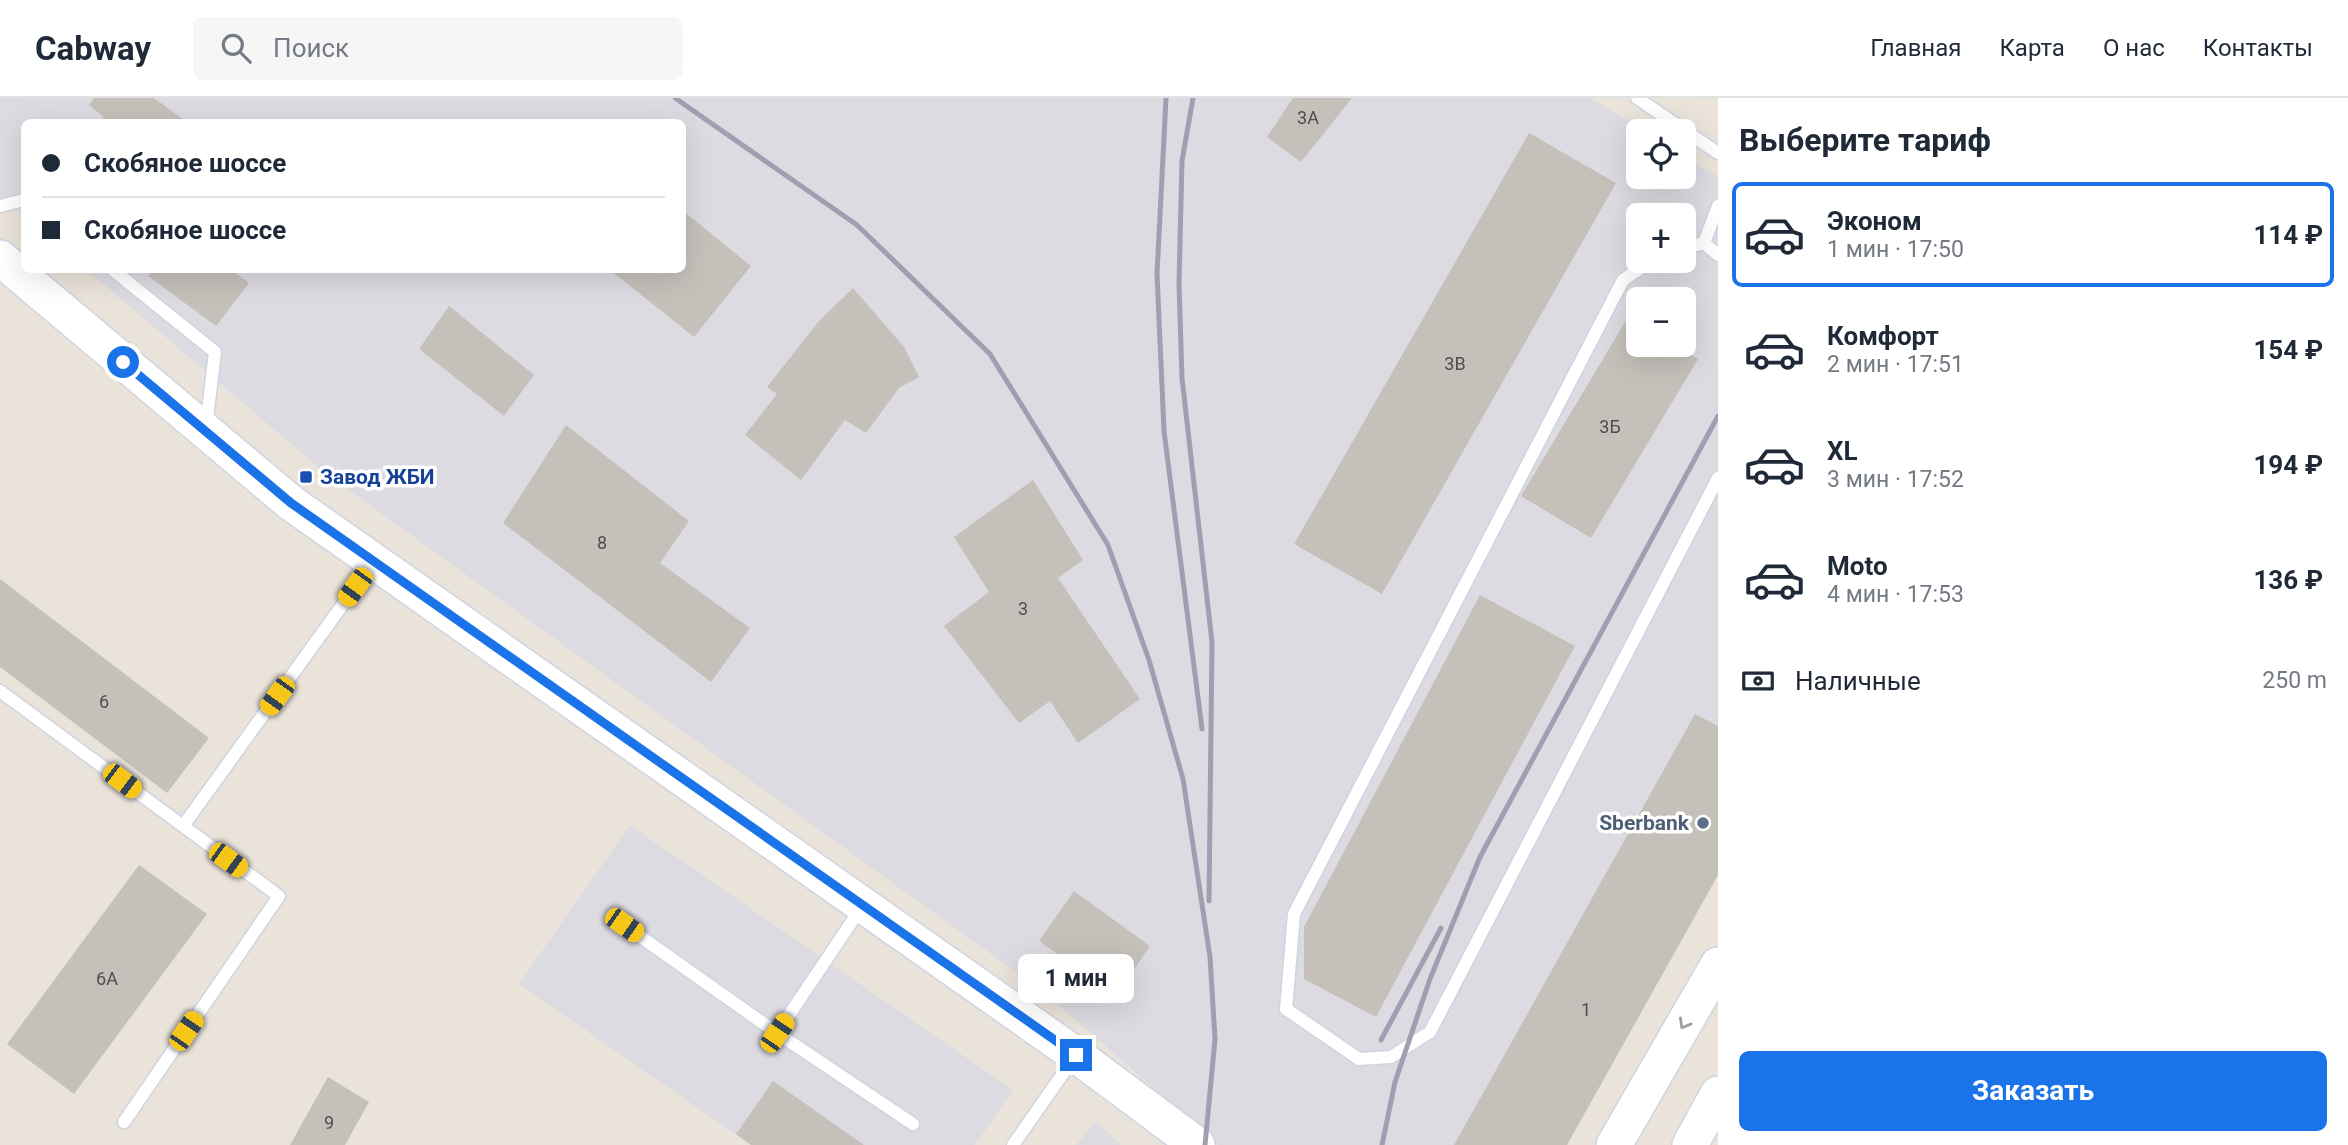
<!DOCTYPE html>
<html lang="ru">
<head>
<meta charset="utf-8">
<style>
	body { margin:0; font-family:Roboto,sans-serif; background:#f6f6f7; color:#1f2937; height:100vh; display:flex; flex-direction:column; font-size:26px; white-space:nowrap }
	* { box-sizing:border-box; margin:0 }
	p { font-size:23px; color:#747a83 }
	.icon { flex:none; width:38px; height:38px; fill:none; stroke:currentColor; stroke-width:2; stroke-linecap:round; stroke-linejoin:round }
	.map { position:relative; flex:1; overflow:hidden }
	.details { display:flex; flex-direction:column; background:#fff; width:630px }
	.details>* { flex:none }
	.hud { position:absolute; left:21px; top:21px; width:665px; height:154px; border-radius:10px; box-shadow:0 7px 28px #0002; display:grid; align-content:center; height:154px; padding:0 21px; background:#fff }
	.fabs { position:absolute; left:1626px; top:21px; display:grid; gap:14px }
	.fabs a { display:grid; place-items:center; width:70px; height:70px; border-radius:10px; background:#fff; box-shadow:0 7px 28px #0002; font-size:35px }
	.end { position:absolute; width:32px; height:32px; margin:-16px; border:9px solid #1a73e8; background:#fff; box-shadow:0 0 0 4px #fff }
	.from { border-radius:50% }
	.bubble { position:absolute; height:49px; border-radius:10px; background:#fff; box-shadow:0 7px 28px #0002; font-size:23px; font-weight:700; line-height:49px; text-align:center }
	.car { position:absolute; width:21px; height:42px; margin:-21px -10px; border-radius:9px; box-shadow:0 0 5px 2px #0007; background:linear-gradient(#f5c518 24%,#345 0 40%,#f5c518 0 76%,#345 0 86%,#f5c518 0) }
	.hud b { display:flex; align-items:center; gap:24px; height:66px; font-size:26px }
	.hud b+b { border-top:2px solid #e0e1e3 }
	.hud i { width:18px; height:18px; background:#1f2937 }
	ul { padding:0; list-style:none }
	li { display:flex; align-items:center; gap:21px; height:105px; margin:0 14px 10px; padding:0 7px; border:4px solid transparent; border-radius:10px }
	li div { flex:1 }
	li b { display:block; font-size:26px }
	li em { font-style:normal; font-weight:700 }
	li.on { border-color:#1a73e8 }
	li>.icon { width:63px; height:63px; stroke-width:1.5 }
	h2 { padding:0 21px; font-size:32px; line-height:84px }
	.pay { display:flex; align-items:center; gap:18px; height:77px; padding:0 21px; font-size:26px }
	.pay p { margin-inline-start:auto }
	.primary-button { display:flex; gap:14px; margin-top:auto; padding:14px 21px }
	.primary-button a { flex:1; height:80px; border-radius:10px; background:#1a73e8; color:#fff; font-size:28px; font-weight:700; line-height:80px; text-align:center }
	header { display:flex; align-items:center; gap:42px; box-sizing:border-box; height:98px; padding:0 35px; background:#fff; border-bottom:2px solid #e0e1e3 }
	header strong { font-size:33px }
	nav { display:flex; gap:38px; margin-inline-start:auto; font-size:24px }
	.search { width:490px; height:63px; background:#f6f6f7; display:flex; align-items:center; gap:18px; box-sizing:border-box; padding:0 24px; border-radius:10px; color:#747a83; font-size:26px }
	main { display:flex; flex:1; min-height:0 }
	.map>svg:first-child { display:block }
	.industrial { fill:#dddbe2; fill-rule:evenodd }
	.building { fill:#c5c0ba }
	.lines { fill:none; stroke-linecap:round; stroke-linejoin:round }
	.service-casing { stroke:#d0d3e0; stroke-width:15 }
	.secondary-casing { stroke:#d0d3e0; stroke-width:38 }
	.service { stroke:#fff; stroke-width:12 }
	.secondary { stroke:#fff; stroke-width:35 }
	.rail { stroke:#9ea0b2; stroke-width:5 }
	.oneway { stroke:#9e9e9e }
	.route { stroke:#1a73e8; stroke-width:9 }
	.transit-dot { fill:#1a4fb4; stroke:#fff; stroke-width:2.5 }
	.service-dot { fill:#5c6f8a; stroke:#fff; stroke-width:2.5 }
	.labels { text-anchor:middle; stroke-width:7; stroke-linejoin:round; paint-order:stroke }
	.number-label { font-size:18px; fill:#4f4e4c }
	.transit-label { font-size:21px; font-weight:bold; fill:#164399; stroke:#fff; text-anchor:start }
	.service-label { font-size:21px; font-weight:bold; fill:#4e5e75; stroke:#fff; text-anchor:end }
</style>
</head>
<body>
<header>
<strong>Cabway</strong>
<div class="search"><svg class="icon" aria-label="search" viewBox="0 0 24 24"><circle cx="10" cy="10" r="6"/><path d="M15 15l6 6"/></svg>Поиск</div>
<nav><a>Главная</a><a>Карта</a><a>О нас</a><a>Контакты</a></nav>
</header>
<main>
<div class="map">
<svg width="1718" height="1047" viewBox="0 0 1718 1047">
	<rect width="100%" height="100%" fill="#eae3da"/>
	<path class="industrial" d="M0,0H1591L1644,33H1638V79H1684V58L1718,79V777L1567,1047H1218L1045,895L324,374L87,172H682V24H24V119L0,98ZM1638,117H1684V163H1638ZM1638,201H1684V247H1638Z
		M630,727L1013,992L975,1047H751L519,886Z
		M1096,1023L1121,1047H1076Z"/>
	<path class="building" d="M94,0H154L187,24H100L104,19L89,7Z
		M1293,0H1352L1301,64L1267,39Z
		M1529,35L1616,85L1382,496L1294,446Z
		M682,112L751,168L694,239L610,172H682Z
		M153,172H232L249,185L216,228L148,178Z
		M853,190L904,249L919,279L899,290L866,335L845,322L801,382L745,337L777,296L767,289L819,223Z
		M449,208L534,277L504,318L419,251Z
		M1628,219L1638,225V247H1675L1698,261L1591,440L1521,398Z
		M566,327L689,423L660,465L750,530L711,584L503,425Z
		M1033,382L1083,462L1058,480L1140,601L1078,645L1050,603L1019,625L944,528L989,494L954,439Z
		M0,481L209,640L167,695L0,569Z
		M1480,497L1575,548L1376,919L1304,881V829Z
		M1695,616L1718,628V777L1567,1047H1454Z
		M139,767L207,816L74,996L7,946Z
		M1074,793L1150,848L1116,898L1039,843Z
		M328,979L369,1004L345,1047H290Z
		M773,983L864,1047H751L736,1036Z"/>
	<g class="lines">
		<defs>
			<path id="service" d="M1637,0L1718,55
				M0,108L24,102
				M1704,145L1718,108
				M1704,145L1718,157
				M1684,150L1704,145
				M1651,163L1623,182L1294,816L1286,911L1359,961L1391,959L1430,934L1718,380
				M113,172L215,254L206,329
				M0,593L183,728
				M861,810L777,935L913,1026
				M624,827L777,935
				M124,1024L279,798L183,728L372,466
				M1013,1047L1074,960"/>
			<path id="secondary" d="M0,160L291,405L1076,957L1197,1047
				M1614,1047L1718,867
				M1690,1047L1718,996"/>
		</defs>
		<use href="#service" class="service-casing"/>
		<use href="#secondary" class="secondary-casing"/>
		<use href="#service" class="service"/>
		<use href="#secondary" class="secondary"/>
		<path class="rail" d="M675,0L857,127L990,256L1108,447L1149,562L1183,681L1210,859L1215,941L1205,1047
			M1166,0L1157,176L1164,333L1202,631
			M1193,0L1182,63L1179,185L1182,280L1212,544L1209,803
			M1381,942L1441,830
			M1382,1047L1395,984L1430,881L1480,759L1718,318"/>
	</g>
	<defs><path id="oneway-chevron" d="M-2-3.5L2.5 0L-2 3.5" fill="none" stroke-width="1.6" stroke-linecap="round" stroke-linejoin="round" transform="scale(1.75)"/></defs>
	<use class="oneway" href="#oneway-chevron" transform="translate(1684 926) rotate(120)"/>
	<g class="lines">
		<path class="route" d="M123,264L291,405L1076,957"/>
	</g>
	<rect class="transit-dot" x="299" y="372" width="14" height="14" rx="3.5"/>
	<circle class="service-dot" cx="1703" cy="725" r="7"/>
	<g class="labels">
		<g class="number-label">
			<text x="1308" y="26">3А</text>
			<text x="1455" y="272">3В</text>
			<text x="1610" y="335">3Б</text>
			<text x="602" y="451">8</text>
			<text x="1023" y="517">3</text>
			<text x="104" y="610">6</text>
			<text x="107" y="887">6А</text>
			<text x="1586" y="918">1</text>
			<text x="329" y="1031">9</text>
		</g>
		<g class="transit-label">
			<text x="320" y="386">Завод ЖБИ</text>
		</g>
		<g class="service-label">
			<text x="1689" y="732">Sberbank</text>
		</g>
	</g>
</svg>
<div class="fabs">
<a><svg class="icon" aria-label="locate" viewBox="0 0 24 24"><circle cx="12" cy="12" r="6"/><path d="M12 2v4M12 18v4M2 12h4M18 12h4"/></svg></a>
<a>+</a>
<a>−</a>
</div>
<i class="end from" style="left:123px;top:264px"></i>
<i class="end" style="left:1076px;top:957px"></i>
<div class="bubble" style="left:1018px;top:856px;width:116px">1 мин</div>
<i class="car" style="left:355px;top:489px;rotate:216deg"></i>
<i class="car" style="left:277px;top:598px;rotate:216deg"></i>
<i class="car" style="left:122px;top:683px;rotate:127deg"></i>
<i class="car" style="left:228px;top:762px;rotate:126deg"></i>
<i class="car" style="left:624px;top:827px;rotate:125deg"></i>
<i class="car" style="left:186px;top:933px;rotate:34deg"></i>
<i class="car" style="left:777px;top:935px;rotate:34deg"></i>
<div class="hud">
<b><i class="from"></i>Скобяное шоссе</b>
<b><i></i>Скобяное шоссе</b>
</div>
</div>
<section class="details">
<h2>Выберите тариф</h2>
<ul>
<li class="on"><svg class="icon" aria-label="car" viewBox="0 0 24 24"><path d="M5 17H2v-5l4-1 3-4h7l3 4 3 1v5h-3M9 17h6M6 11h13"/><circle cx="7" cy="17" r="2"/><circle cx="17" cy="17" r="2"/></svg><div><b>Эконом</b><p>1 мин · 17:50</p></div><em>114 ₽</em></li>
<li><svg class="icon" aria-label="car" viewBox="0 0 24 24"><path d="M5 17H2v-5l4-1 3-4h7l3 4 3 1v5h-3M9 17h6M6 11h13"/><circle cx="7" cy="17" r="2"/><circle cx="17" cy="17" r="2"/></svg><div><b>Комфорт</b><p>2 мин · 17:51</p></div><em>154 ₽</em></li>
<li><svg class="icon" aria-label="car" viewBox="0 0 24 24"><path d="M5 17H2v-5l4-1 3-4h7l3 4 3 1v5h-3M9 17h6M6 11h13"/><circle cx="7" cy="17" r="2"/><circle cx="17" cy="17" r="2"/></svg><div><b>XL</b><p>3 мин · 17:52</p></div><em>194 ₽</em></li>
<li><svg class="icon" aria-label="car" viewBox="0 0 24 24"><path d="M5 17H2v-5l4-1 3-4h7l3 4 3 1v5h-3M9 17h6M6 11h13"/><circle cx="7" cy="17" r="2"/><circle cx="17" cy="17" r="2"/></svg><div><b>Moto</b><p>4 мин · 17:53</p></div><em>136 ₽</em></li>
</ul>
<div class="pay"><svg class="icon" aria-label="cash" viewBox="0 0 24 24"><path d="M3 7h18v10H3z"/><circle cx="12" cy="12" r="2"/></svg>Наличные<p>250 m</p></div>
<div class="primary-button"><a>Заказать</a></div>
</section>
</main>
</body>
</html>
